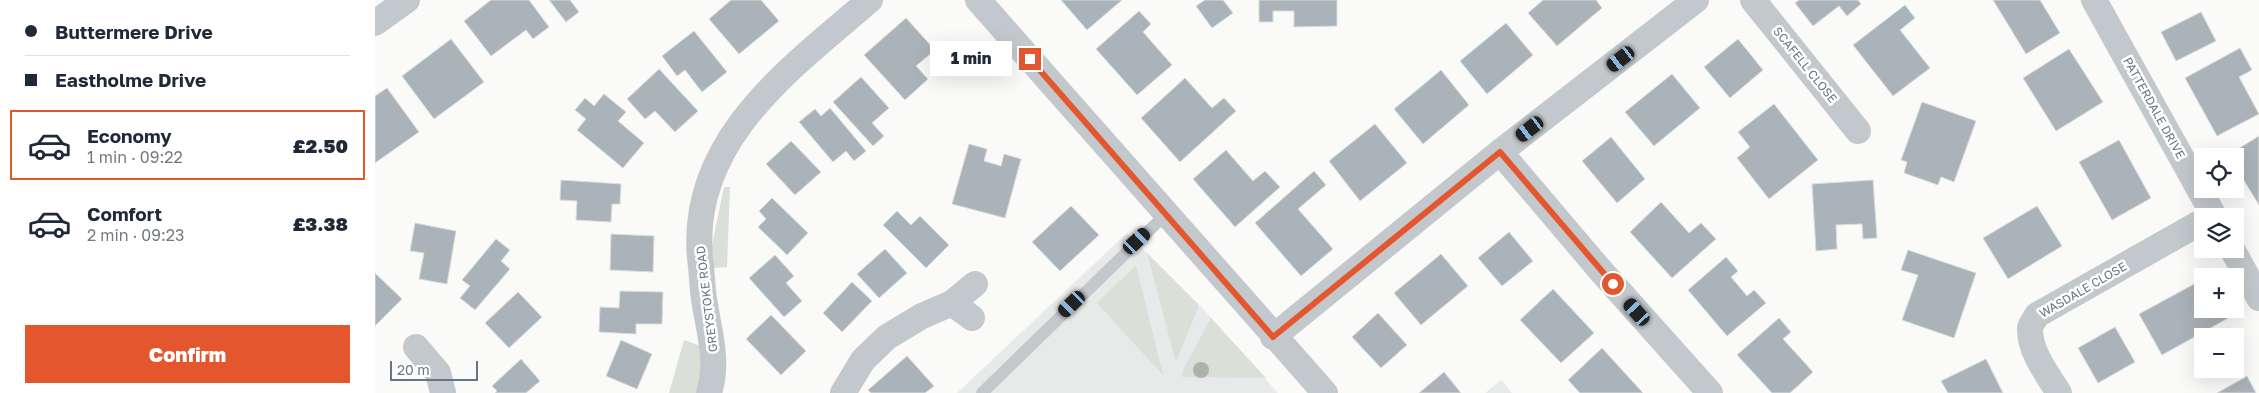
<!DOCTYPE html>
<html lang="en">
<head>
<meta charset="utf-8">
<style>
	body { margin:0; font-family:"Golos Text",sans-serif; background:#f2f2f3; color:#1f2937; height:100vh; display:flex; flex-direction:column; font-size:19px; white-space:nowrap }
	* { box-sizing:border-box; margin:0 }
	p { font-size:16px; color:#747a83 }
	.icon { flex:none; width:28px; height:28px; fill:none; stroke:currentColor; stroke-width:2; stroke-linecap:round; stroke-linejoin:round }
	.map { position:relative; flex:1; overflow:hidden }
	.side { display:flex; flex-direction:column; background:#fff; width:375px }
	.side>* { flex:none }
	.guide { display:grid; align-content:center; height:110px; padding:0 25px; background:#fff }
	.controls { position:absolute; left:1819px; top:148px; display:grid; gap:10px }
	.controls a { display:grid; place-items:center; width:50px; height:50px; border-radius:0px; background:#fff; box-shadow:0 5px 20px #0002; font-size:25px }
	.scale { position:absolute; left:15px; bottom:12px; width:88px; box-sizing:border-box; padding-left:5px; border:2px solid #657683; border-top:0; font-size:14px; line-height:18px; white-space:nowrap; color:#657683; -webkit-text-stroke:4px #fff; paint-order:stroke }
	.end { position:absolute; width:22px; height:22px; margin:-11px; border:6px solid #e4572e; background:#fff; box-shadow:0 0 0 2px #fff }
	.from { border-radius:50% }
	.bubble { position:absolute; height:35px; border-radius:0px; background:#fff; box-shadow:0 5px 20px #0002; font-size:16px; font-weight:800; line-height:35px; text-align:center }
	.car { position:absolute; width:15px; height:30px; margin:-15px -8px; border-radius:6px; box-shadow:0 0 4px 1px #0007; background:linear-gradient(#222 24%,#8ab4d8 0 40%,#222 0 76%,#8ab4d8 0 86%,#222 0) }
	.guide b { display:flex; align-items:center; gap:18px; height:48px; font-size:19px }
	.guide b+b { border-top:1px solid #e0e1e3 }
	.guide i { width:12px; height:12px; background:#1f2937 }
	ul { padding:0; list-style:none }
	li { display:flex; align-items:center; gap:15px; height:70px; margin:0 10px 8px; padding:0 15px; border:2px solid transparent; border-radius:0px }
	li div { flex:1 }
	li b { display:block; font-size:19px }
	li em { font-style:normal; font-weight:800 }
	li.active { border-color:#e4572e }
	li>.icon { width:45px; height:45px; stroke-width:1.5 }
	.cta { display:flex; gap:10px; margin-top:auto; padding:10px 25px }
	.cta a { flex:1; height:58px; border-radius:0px; background:#e4572e; color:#fff; font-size:20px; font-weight:800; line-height:58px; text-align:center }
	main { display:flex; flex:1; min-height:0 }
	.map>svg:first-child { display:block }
	.built { fill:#e8e9e9 }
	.green { fill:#dadfd7 }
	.building { fill:#aab3b9; stroke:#dcdcda }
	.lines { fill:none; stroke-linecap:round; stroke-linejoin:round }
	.lane { stroke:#c3c8cc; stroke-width:12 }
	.street { stroke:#c3c8cc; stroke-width:26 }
	.tree { fill:#aab4a7 }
	.route { stroke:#e4572e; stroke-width:6 }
	.labels { text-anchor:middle; stroke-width:5; stroke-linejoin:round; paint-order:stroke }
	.street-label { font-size:12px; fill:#657683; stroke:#fff }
</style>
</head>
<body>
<main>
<section class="side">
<div class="guide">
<b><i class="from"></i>Buttermere Drive</b>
<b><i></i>Eastholme Drive</b>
</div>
<ul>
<li class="active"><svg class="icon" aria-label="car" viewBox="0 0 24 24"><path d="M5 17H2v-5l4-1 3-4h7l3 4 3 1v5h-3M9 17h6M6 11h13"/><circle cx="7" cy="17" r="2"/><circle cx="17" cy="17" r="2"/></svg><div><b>Economy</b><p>1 min · 09:22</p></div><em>£2.50</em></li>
<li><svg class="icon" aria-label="car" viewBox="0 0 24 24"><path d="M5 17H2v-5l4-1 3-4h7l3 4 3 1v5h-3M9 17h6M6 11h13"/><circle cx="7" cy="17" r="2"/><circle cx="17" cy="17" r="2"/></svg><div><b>Comfort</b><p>2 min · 09:23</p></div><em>£3.38</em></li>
</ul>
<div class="cta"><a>Confirm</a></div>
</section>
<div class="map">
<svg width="1884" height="393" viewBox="0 0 1884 393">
	<rect width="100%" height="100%" fill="#fafaf8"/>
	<path class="built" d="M752,233L830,311L903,393H582Z
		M1126,380L1137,393H1110Z"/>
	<path class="green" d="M349,187H355L352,267L337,268V245Z
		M772,253L824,305L801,362Z
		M761,265L788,375L722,303Z
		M836,318L891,378L807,377L808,370Z
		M309,340L326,346L327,373L322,393H294Z"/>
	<path class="building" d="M116,0H154L174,27L158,39L151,30L116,56L89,21Z
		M174,0H195L204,12L191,22Z
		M356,0H386L404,21L364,54L334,19Z
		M686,0H747L712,30Z
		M830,0H848L858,13L837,28L821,6Z
		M884,0H962V26L919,27V11H898V22H884Z
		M1168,0H1221L1227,8L1182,46L1153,13Z
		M1424,0H1483L1486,4L1472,16L1464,6L1438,26L1420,3Z
		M1618,0H1665L1685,33L1651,54Z
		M1530,5L1540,18L1525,30L1555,68L1518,96L1478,45Z
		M764,11L776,24L768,32L797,65L762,95L721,49Z
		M1826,12L1841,41L1801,61L1786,32Z
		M531,18L560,50L541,66L553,79L530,100L489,55Z
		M1131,23L1158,55L1112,94L1085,61Z
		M319,31L352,72L327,92L310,70L302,76L287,56Z
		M76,39L109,82L59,119L27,76Z
		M1363,39L1388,70L1355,98L1329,67Z
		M1865,48L1877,70L1864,77L1884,114L1842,136L1810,78Z
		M1694,49L1728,102L1681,131L1648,78Z
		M284,69L323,111L300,132L280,111L270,119L252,99Z
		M1066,70L1094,105L1048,144L1019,109Z
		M1297,74L1325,108L1279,146L1250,112Z
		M486,77L514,108L497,123L509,136L498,146L458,102Z
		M810,78L837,108L849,98L861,111L805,162L766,118Z
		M12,88L44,132L0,163V96Z
		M229,94L251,112L243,121L269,143L248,168L202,130L211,119L200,110L210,98L219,106Z
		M1547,102L1601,121L1579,182L1566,177L1563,185L1529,173L1532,162L1526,160Z
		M1399,104L1443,160L1394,199L1362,158L1375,147L1363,132Z
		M455,108L491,151L479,161L471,151L458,162L424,122L440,109L446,116Z
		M1000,124L1032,163L985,201L954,161Z
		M1884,136V205L1860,166V156L1853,155Z
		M1236,137L1270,179L1242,203L1207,161Z
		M1744,140L1776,198L1737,220L1704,162Z
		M416,141L446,172L420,195L391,164Z
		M594,144L612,149L609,161L626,166L629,154L646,159L630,218L577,204Z
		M851,150L878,181L890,171L905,187L860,227L818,179Z
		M939,171L951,185L923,209L958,249L926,276L880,223Z
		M186,180L246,184L245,204H237L236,222L201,220L202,201L185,200Z
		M1498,180L1502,238L1488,239L1487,224L1461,225L1462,249L1441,251L1437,184Z
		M397,198L433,233L412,255L383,227L391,219L384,211Z
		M1286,202L1314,233L1326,223L1341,239L1297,278L1255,232Z
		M696,206L724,235L685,271L657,242Z
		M1662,206L1687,246L1633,279L1608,238Z
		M522,211L536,225L545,216L574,245L551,268L508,225Z
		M40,223L81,231L72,284L44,279L49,253L35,251Z
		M1134,232L1158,261L1127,286L1103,258Z
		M236,234L279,236L278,272L235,270Z
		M121,239L135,250L126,261L135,269L100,310L85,298L95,286L87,280Z
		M510,249L532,273L504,298L482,274Z
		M1533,250L1601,273L1579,338L1527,320L1543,275L1526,270Z
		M1066,254L1093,286L1046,325L1019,293Z
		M400,255L419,276L411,283L427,301L409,317L374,278Z
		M1351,257L1363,271L1356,277L1372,296L1379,290L1391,303L1352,336L1313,290Z
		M0,273L27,299L0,326Z
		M477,282L497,301L467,332L448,313Z
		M1823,282L1828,290V309H1853L1857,316L1787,355L1764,314Z
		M1178,289L1219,333L1186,363L1145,320Z
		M245,291L288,292L287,324H261V334L224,332L225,307L244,308Z
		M143,292L167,317L134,348L110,323Z
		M1003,313L1032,345L1006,368L977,337Z
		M396,315L431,351L406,375L371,339Z
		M1404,318L1416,332L1408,339L1438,372L1415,393H1397L1362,355Z
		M1740,327L1760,362L1723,383L1703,348Z
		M246,340L277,354L262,389L231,376Z
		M1227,348L1268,393H1205L1193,380Z
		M532,356L559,386L550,393H496L493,390Z
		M146,359L165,381L151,393H120L122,391L117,386Z
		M1611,359L1628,393H1573L1566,381Z
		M1069,372L1086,393H1044Z
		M1872,376L1881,393H1842Z"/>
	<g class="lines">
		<path class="lane" d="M607,393L791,214"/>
		<path class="street" d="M603,0L950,393
			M1378,0L1483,131
			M1719,0L1839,216
			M0,23L32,0
			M1125,152L1226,271L1335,393
			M1857,249L1884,298
			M577,303L597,318
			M898,337L1125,152L1321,0
			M41,347L63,373L68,393
			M334,393C344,361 334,332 329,299C327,286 327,272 325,258C314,140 416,68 495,0
			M468,393L488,360L512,337L547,316L577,303L600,284
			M1684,393C1673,375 1654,351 1655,328C1656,324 1660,319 1662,315L1828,221"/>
	</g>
	<circle class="tree" cx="826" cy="370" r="8"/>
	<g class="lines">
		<path class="route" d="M655,59L898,337L1125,152L1238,284"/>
	</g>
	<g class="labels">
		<g class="street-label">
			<text transform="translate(1430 65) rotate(51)" y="4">SCAFELL CLOSE</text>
			<text transform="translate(1779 108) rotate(61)" y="4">PATTERDALE DRIVE</text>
			<text transform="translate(1708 290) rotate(-30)" y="4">WASDALE CLOSE</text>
			<text transform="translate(332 299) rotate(-97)" y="4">GREYSTOKE ROAD</text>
		</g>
	</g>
</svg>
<div class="controls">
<a><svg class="icon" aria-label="locate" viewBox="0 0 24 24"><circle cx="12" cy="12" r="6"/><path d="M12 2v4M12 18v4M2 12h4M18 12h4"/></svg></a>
<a><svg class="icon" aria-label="layers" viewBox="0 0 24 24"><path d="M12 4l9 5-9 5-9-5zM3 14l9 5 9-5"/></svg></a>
<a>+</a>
<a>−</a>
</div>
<div class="scale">20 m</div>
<i class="end from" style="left:1238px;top:284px"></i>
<i class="end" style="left:655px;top:59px"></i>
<div class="bubble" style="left:555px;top:41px;width:82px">1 min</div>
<i class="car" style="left:1246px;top:59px;rotate:232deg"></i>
<i class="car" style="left:1155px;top:129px;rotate:232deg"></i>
<i class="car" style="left:762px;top:241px;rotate:47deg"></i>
<i class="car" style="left:697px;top:304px;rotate:226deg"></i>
<i class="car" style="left:1262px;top:312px;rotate:318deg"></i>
</div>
</main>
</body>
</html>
